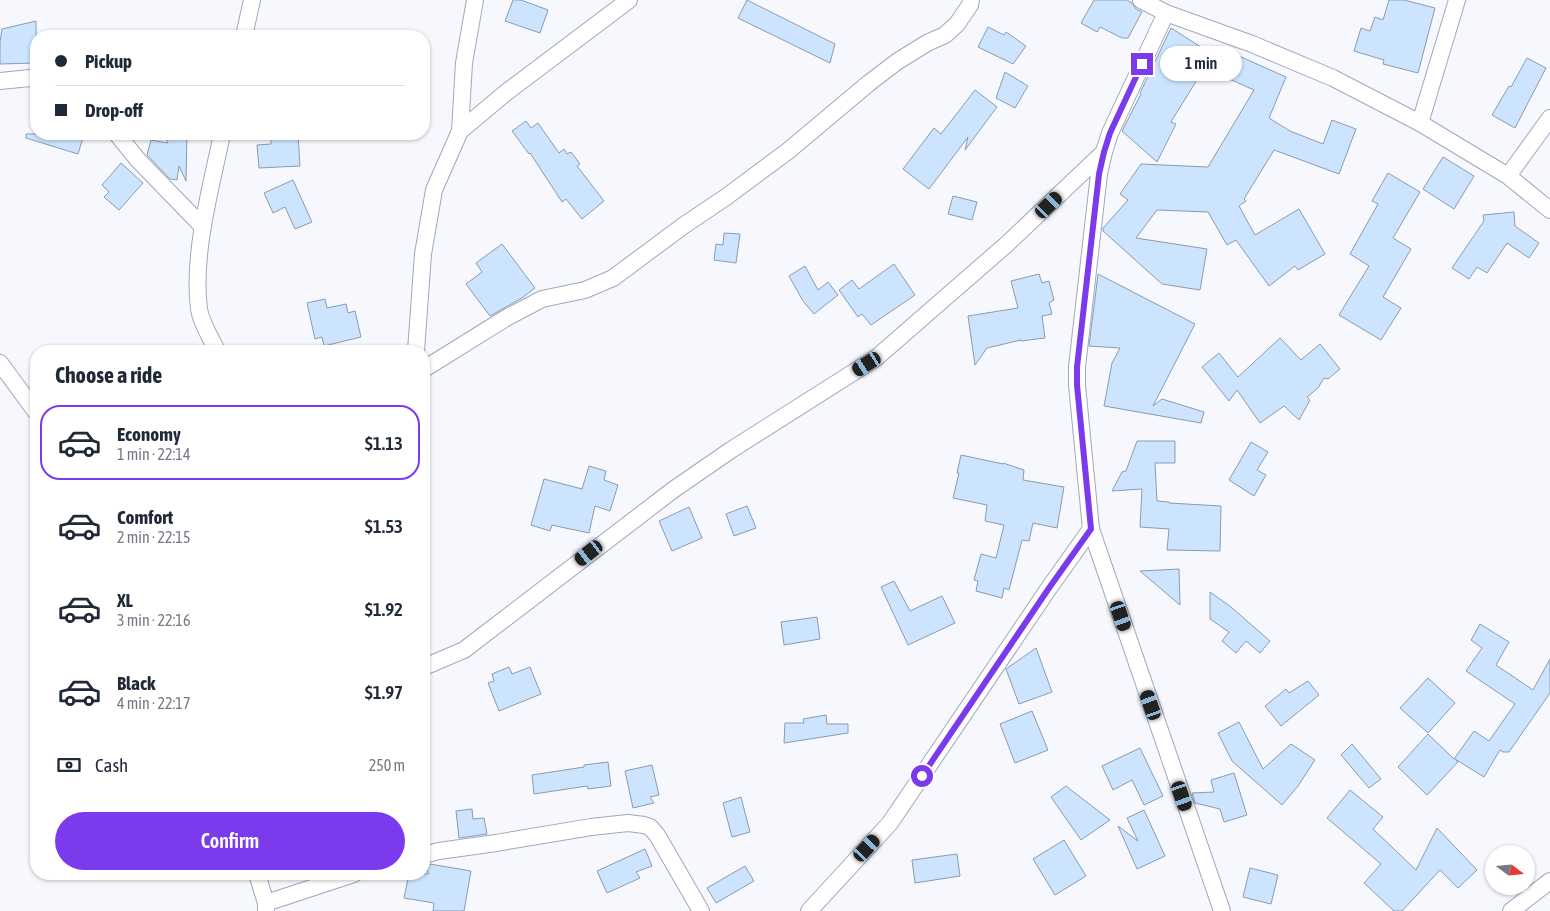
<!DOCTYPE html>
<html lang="en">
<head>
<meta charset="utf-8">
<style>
	body { margin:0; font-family:"Asap Condensed",sans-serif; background:#f2f2f3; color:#1f2937; height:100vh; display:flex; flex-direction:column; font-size:19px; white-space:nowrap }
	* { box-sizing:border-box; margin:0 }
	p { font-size:16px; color:#747a83 }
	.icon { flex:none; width:28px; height:28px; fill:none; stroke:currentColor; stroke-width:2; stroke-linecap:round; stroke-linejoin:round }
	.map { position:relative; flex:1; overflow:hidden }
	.panel { position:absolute; left:30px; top:345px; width:400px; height:535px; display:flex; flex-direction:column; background:#fff; border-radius:20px; box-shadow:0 1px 4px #0004 }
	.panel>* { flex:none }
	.banner { position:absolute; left:30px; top:30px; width:400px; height:110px; border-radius:20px; box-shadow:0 1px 4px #0004; display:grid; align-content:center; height:110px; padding:0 25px; background:#fff }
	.needle { width:32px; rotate:106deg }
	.fabs { position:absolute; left:1485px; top:845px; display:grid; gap:10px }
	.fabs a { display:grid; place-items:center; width:50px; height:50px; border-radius:50%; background:#fff; box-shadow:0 1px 4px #0004; font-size:25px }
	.end { position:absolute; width:22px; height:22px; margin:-11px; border:6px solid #7c3aed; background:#fff; box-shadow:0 0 0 2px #fff }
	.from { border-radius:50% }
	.bubble { position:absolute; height:35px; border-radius:18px; background:#fff; box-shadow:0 1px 4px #0004; font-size:16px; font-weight:600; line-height:35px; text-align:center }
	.car { position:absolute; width:15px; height:30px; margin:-15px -8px; border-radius:6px; box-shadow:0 0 4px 1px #0007; background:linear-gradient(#222 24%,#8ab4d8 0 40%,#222 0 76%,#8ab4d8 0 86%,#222 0) }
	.banner b { display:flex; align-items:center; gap:18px; height:48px; font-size:19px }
	.banner b+b { border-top:1px solid #e0e1e3 }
	.banner i { width:12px; height:12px; background:#1f2937 }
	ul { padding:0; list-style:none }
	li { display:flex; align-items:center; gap:15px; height:75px; margin:0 10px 8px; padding:0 15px; border:2px solid transparent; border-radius:20px }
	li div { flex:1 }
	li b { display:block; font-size:19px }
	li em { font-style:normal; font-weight:600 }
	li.selected { border-color:#7c3aed }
	li>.icon { width:45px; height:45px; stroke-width:1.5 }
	h2 { padding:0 25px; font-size:22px; line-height:60px }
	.pay { display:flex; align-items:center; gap:12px; height:55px; padding:0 25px; font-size:19px }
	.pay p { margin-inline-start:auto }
	.primary-button { display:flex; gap:10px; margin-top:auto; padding:10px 25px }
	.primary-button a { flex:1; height:58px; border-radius:30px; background:#7c3aed; color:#fff; font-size:20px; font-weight:600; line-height:58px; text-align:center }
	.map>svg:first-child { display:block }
	.building { fill:#cce4fe; stroke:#8b9bad }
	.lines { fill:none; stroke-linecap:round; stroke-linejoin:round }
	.street-casing { stroke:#a1a8bd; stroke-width:18 }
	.street { stroke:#fff; stroke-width:16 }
	.route { stroke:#7c3aed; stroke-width:6 }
</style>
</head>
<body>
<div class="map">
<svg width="1550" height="911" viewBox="0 0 1550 911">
	<rect width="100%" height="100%" fill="#f7f8fd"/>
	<path class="building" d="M513,0H521L548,10L540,33L505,21Z
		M747,0L835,44L830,63L738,18Z
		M1094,0H1127L1132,3L1136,9L1142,12L1128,38H1122L1100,27L1097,32L1081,23Z
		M1389,0H1404L1435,8L1418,73L1383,64L1384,60L1354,51L1361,28L1370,31L1375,17L1383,20Z
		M36,21V63L0,64V42L2,29Z
		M988,27L1004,35L1006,32L1026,46L1013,64L978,47Z
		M1171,28L1234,68L1239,56L1286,77L1269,118L1290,131L1323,144L1332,120L1356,129L1339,174L1274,150L1244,199L1246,201L1239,206L1255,235L1299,209L1325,254L1298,270L1295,266L1269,286L1236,240L1227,245L1208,212L1157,210L1136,238L1207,249L1200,290L1162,284L1103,231V228L1128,200L1120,194L1141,164L1208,167L1254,90L1209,70L1207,73L1203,70L1171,122L1176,124L1157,162L1122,131L1141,94L1140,93Z
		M1527,58L1546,68L1515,128L1492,115L1509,86L1511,87Z
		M1005,72L1028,86L1015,108L996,98Z
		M975,90L997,107L965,150L968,137L929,189L903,169L934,128L941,134Z
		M526,121L531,128L538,123L559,153L564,149L567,154L571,152L580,164L577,166L604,201L582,219L566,199L562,202L530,153L529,154L512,131Z
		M26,134H84L78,154L26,138Z
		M164,134H187L186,181L179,166L177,180L170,179L147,155L151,140L168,143Z
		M271,134H298L300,166L259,168L257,145L271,144Z
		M1443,157L1474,176L1454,209L1423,189Z
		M121,163L143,183L119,210L104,197L109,192L102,185Z
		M1388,173L1420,192L1393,238L1411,249L1383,297L1401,308L1381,340L1339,315L1369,266L1350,254L1378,204L1372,201Z
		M293,180L312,222L295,229L285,207L273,213L264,193Z
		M953,196L977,202L972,220L948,214Z
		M1514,212L1515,226L1539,243L1529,258L1507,243L1487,273L1477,267L1469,279L1452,268L1484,221L1483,215Z
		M724,233L740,234L736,263L714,260L716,244L723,245Z
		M502,244L535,288L522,298L490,316L466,284L482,272L476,263Z
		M894,264L915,295L871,325L862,314L858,317L839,290L852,280L859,289Z
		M805,266L818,290L828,282L838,295L814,314L803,301L789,276Z
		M1039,274L1042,283L1049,281L1054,300L1049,303L1052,314L1042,316L1045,338L1021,341V340L987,348L975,365L968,316L1018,308L1011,281Z
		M1098,274L1195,324L1153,406L1162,399L1204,412L1201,423L1104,406L1112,363L1120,348L1089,346Z
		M325,299L327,308L346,304L348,313L355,311L361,337L324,346L322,337L315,339L307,303Z
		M1280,338L1301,360L1320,344L1340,369L1328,379L1324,378L1318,388L1307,397L1310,400L1299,420L1284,406L1260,423L1237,390L1229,401L1202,367L1219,353L1238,377Z
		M1137,441H1175V463H1155L1157,501L1169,502V503L1221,506L1220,551L1167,550L1169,529L1140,527L1142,489L1112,491L1122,472L1126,471Z
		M1251,442L1268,452L1257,470L1266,475L1254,496L1229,480Z
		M961,455L1003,464V463L1024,470L1023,480L1064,487L1057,528L1033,523L1029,541L1022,540L1009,590L1004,588L1002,598L976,591L978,581L974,580L981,554L996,558L1004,525L985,521L987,505L953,498L959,473H957Z
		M589,466L606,471L604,480L618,485L610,511L595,506L589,533L556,526L552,525L550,531L531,525L544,479L582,489Z
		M747,506L756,528L734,536L726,514Z
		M689,507L702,538L672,551L659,521Z
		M1179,569L1180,605L1140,571Z
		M894,581L910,611L942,596L955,623L908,645L881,587Z
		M1210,592L1231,607L1270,641L1260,653L1246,641L1236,653L1222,641L1229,632L1210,619Z
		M817,617L820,639L784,645L781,622Z
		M1480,624L1509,642L1496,665L1533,690L1550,659V693L1509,752H1503L1500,750L1484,777L1455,759L1458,762L1427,795L1398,767L1428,734L1454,759L1474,731L1489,741L1515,704L1466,671L1482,648L1471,640Z
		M1036,648L1052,692L1019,704L1006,669Z
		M509,667L512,674L530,667L541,694L499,711L488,683L494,681L492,674Z
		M1428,678L1455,703L1428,733L1400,708Z
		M1308,681L1319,695L1281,726L1265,706L1286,689L1289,693Z
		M1032,711L1048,750L1015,763L1000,724Z
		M826,715L827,724H848V733L784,743L785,723H804L803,719Z
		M1239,722L1263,769L1291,744L1315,760L1298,786L1282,805L1232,761L1218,733Z
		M1352,744L1381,779L1369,788L1341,755Z
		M1140,748L1163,796L1144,805L1132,780L1113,790L1102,766Z
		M608,762L611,786L588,789L587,786L534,794L532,775L584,767V765Z
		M652,765L659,795L650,797L654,803L633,808L625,771Z
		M1234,773L1247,815L1224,822L1220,809L1195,803L1192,793L1214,792L1211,780Z
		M1066,786L1110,820L1081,840L1051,797Z
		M1350,790L1383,817L1373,829L1416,870L1437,828L1477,870L1458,888L1440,870L1402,911H1394L1364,883L1381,864L1327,818Z
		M741,797L750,832L732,837L723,803Z
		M472,809L473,819L484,818L487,834L459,838L456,811Z
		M1144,810L1165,856L1137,869L1118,826L1138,841L1127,818Z
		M1064,840L1086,876L1055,895L1033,859Z
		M645,849L652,866L636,872L640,878L607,893L597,871Z
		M957,854L960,876L915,883L912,860Z
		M430,864L471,871L464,911H433L434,903L404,898L409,874H428L427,865Z
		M745,866L754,881L716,903L707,888Z
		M1250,868L1278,875L1271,904L1243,897Z"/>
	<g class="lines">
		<defs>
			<path id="street" d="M1141,0L1166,13L1252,44L1333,78L1420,123L1508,176L1550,210
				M1166,13L1110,133L1104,152L1099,174L1077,367V385L1091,529L1222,911
				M244,36L252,0
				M0,81L30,78L36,79
				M1420,123L1457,0
				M460,131L464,63L475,0
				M117,134L138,160L203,227
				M1508,176L1550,118
				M217,351C211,338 201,323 199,309C192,254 211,188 222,134
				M416,351L423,254L434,190L460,131L508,91L629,0
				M0,363L36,412
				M424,369L506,318L542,299L585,290L613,278L683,226L726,197L788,151L869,83L898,61L927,43L945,35L957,24L970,5L971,0
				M424,667L464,650L673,490L731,450L876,358L1007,244L1104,152
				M424,855L439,851L496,843L591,827L628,823L644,825L650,827L657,835L701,911
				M257,874L266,903V911
				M266,903L354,874
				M809,911L890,823L1049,588L1091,529
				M1511,911L1550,881"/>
		</defs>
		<use href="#street" class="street-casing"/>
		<use href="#street" class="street"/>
	</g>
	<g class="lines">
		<path class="route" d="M922,776L1049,588L1091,529L1077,385V367L1099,174L1104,152L1110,133L1142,64"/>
	</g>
</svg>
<div class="fabs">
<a><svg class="needle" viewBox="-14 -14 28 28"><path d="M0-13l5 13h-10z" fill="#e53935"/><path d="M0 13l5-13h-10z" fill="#747a83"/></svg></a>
</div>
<i class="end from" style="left:922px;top:776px"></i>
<i class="end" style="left:1142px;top:64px"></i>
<div class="bubble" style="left:1160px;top:46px;width:82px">1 min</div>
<i class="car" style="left:1049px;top:205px;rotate:46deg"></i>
<i class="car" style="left:867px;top:364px;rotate:238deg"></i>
<i class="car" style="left:589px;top:553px;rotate:232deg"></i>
<i class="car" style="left:1121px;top:616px;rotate:161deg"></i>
<i class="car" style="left:1151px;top:705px;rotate:341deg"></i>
<i class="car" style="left:1182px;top:796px;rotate:161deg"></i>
<i class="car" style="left:867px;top:848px;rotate:43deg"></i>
<div class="banner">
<b><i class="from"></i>Pickup</b>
<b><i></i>Drop-off</b>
</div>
<section class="panel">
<h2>Choose a ride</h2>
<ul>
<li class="selected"><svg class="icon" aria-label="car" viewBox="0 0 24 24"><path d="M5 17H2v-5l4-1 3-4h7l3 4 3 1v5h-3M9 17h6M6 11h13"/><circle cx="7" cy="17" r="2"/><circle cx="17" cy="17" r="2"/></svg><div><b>Economy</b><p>1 min · 22:14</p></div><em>$1.13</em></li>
<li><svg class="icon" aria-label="car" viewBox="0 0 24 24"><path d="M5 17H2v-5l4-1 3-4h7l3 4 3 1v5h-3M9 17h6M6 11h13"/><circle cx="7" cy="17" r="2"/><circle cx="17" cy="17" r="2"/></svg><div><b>Comfort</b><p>2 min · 22:15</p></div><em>$1.53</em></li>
<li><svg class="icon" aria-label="car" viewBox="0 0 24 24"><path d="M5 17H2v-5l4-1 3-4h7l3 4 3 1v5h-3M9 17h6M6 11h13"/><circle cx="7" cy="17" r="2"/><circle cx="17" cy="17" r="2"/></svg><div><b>XL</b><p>3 min · 22:16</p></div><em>$1.92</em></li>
<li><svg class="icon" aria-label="car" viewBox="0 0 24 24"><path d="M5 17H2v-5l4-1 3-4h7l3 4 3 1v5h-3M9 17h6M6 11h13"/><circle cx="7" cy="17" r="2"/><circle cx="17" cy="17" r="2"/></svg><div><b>Black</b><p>4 min · 22:17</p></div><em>$1.97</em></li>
</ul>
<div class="pay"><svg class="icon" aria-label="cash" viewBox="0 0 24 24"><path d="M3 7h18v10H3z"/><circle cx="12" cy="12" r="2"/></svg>Cash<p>250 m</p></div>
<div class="primary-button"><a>Confirm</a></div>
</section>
</div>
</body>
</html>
